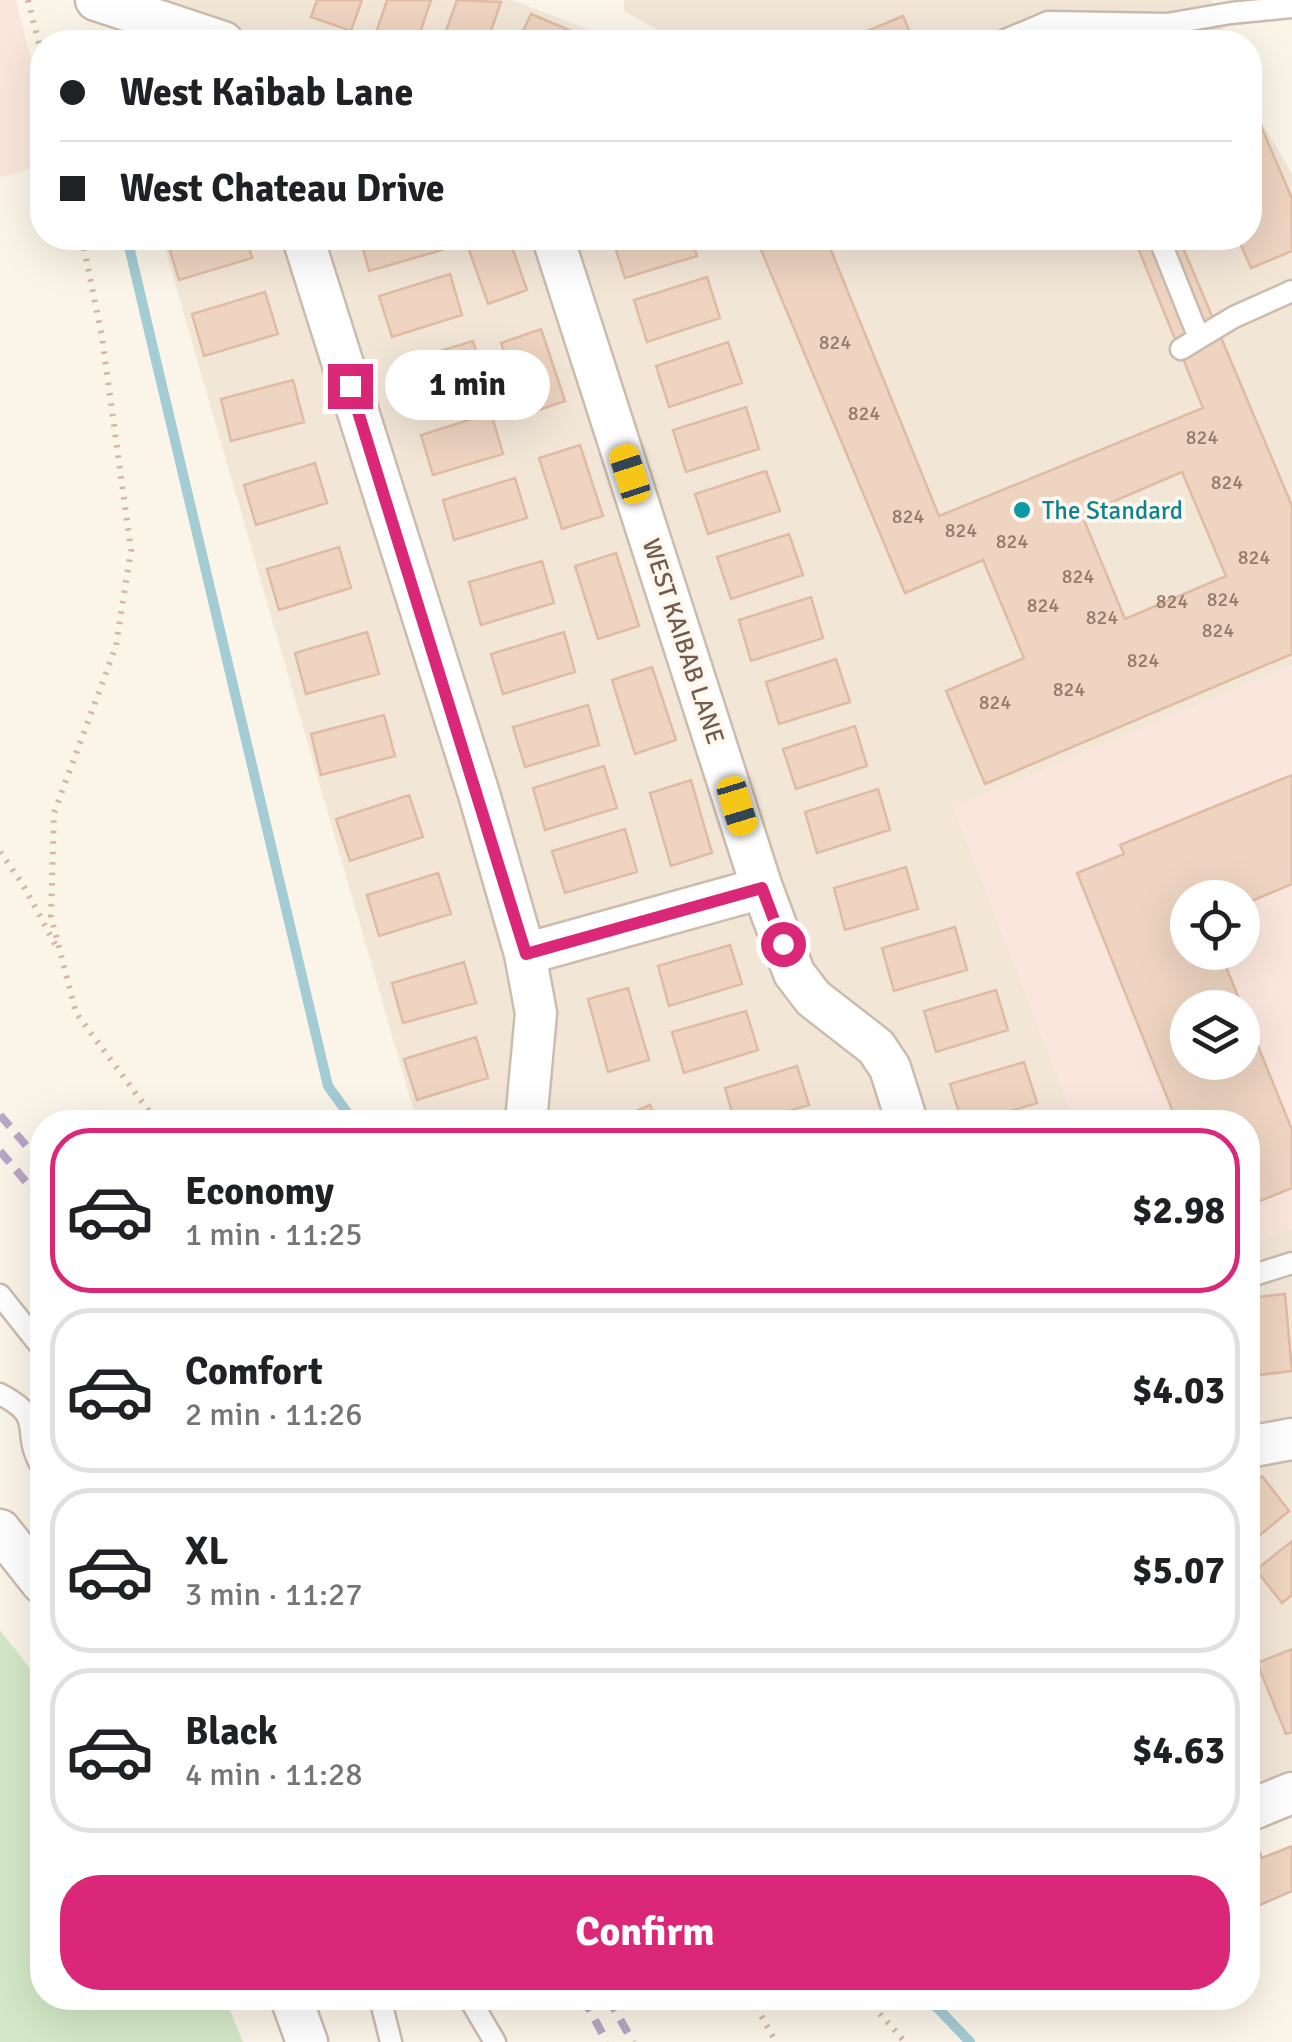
<!DOCTYPE html>
<html lang="en">
<head>
<meta charset="utf-8">
<style>
	body { margin:0; font-family:Signika,sans-serif; background:#f6f6f6; color:#202124; height:100vh; display:flex; flex-direction:column; font-size:38px; white-space:nowrap }
	* { box-sizing:border-box; margin:0 }
	p { font-size:32px; color:#757577 }
	.icon { flex:none; width:55px; height:55px; fill:none; stroke:currentColor; stroke-width:2; stroke-linecap:round; stroke-linejoin:round }
	.map { position:relative; flex:1; overflow:hidden }
	.details { position:absolute; left:30px; top:1110px; width:1230px; height:900px; display:flex; flex-direction:column; background:#fff; border-radius:40px; box-shadow:0 10px 40px #0002 }
	.details>* { flex:none }
	.banner { position:absolute; left:30px; top:30px; width:1232px; height:220px; border-radius:40px; box-shadow:0 10px 40px #0002; display:grid; align-content:center; height:220px; padding:0 30px; background:#fff }
	.controls { position:absolute; left:1170px; top:880px; display:grid; gap:20px }
	.controls a { display:grid; place-items:center; width:90px; height:90px; border-radius:50%; background:#fff; box-shadow:0 10px 40px #0002; font-size:50px }
	.end { position:absolute; width:45px; height:45px; margin:-22px; border:12px solid #db2777; background:#fff; box-shadow:0 0 0 5px #fff }
	.from { border-radius:50% }
	.bubble { position:absolute; height:70px; border-radius:35px; background:#fff; box-shadow:0 10px 40px #0002; font-size:32px; font-weight:800; line-height:70px; text-align:center }
	.car { position:absolute; width:30px; height:60px; margin:-30px -15px; border-radius:12px; box-shadow:0 0 8px 2px #0007; background:linear-gradient(#f5c518 24%,#345 0 40%,#f5c518 0 76%,#345 0 86%,#f5c518 0) }
	.banner b { display:flex; align-items:center; gap:35px; height:95px; font-size:38px }
	.banner b+b { border-top:2px solid #e0e0e0 }
	.banner i { width:25px; height:25px; background:#202124 }
	ul { padding:18px 0 0; list-style:none }
	li { display:flex; align-items:center; gap:30px; height:165px; margin:0 20px 15px; padding:0 10px; border:5px solid #e0e0e0; border-radius:40px }
	li div { flex:1 }
	li b { display:block; font-size:38px }
	li em { font-style:normal; font-weight:800 }
	li.current { border-color:#db2777 }
	li>.icon { width:90px; height:90px; stroke-width:1.5 }
	.action { display:flex; gap:20px; margin-top:auto; padding:20px 30px }
	.action a { flex:1; height:115px; border-radius:40px; background:#db2777; color:#fff; font-size:40px; font-weight:800; line-height:115px; text-align:center }
	.map>svg:first-child { display:block }
	.residential { fill:#f2e6d7 }
	.commercial { fill:#fae6dc; fill-rule:evenodd }
	.green { fill:#d4e8c7 }
	.lines { fill:none; stroke-linecap:round; stroke-linejoin:round }
	.stream { stroke:#a4ccd4; stroke-width:10 }
	.building { fill:#eed4c1; stroke:#e0bba3; stroke-width:2.5; fill-rule:evenodd }
	.service-casing { stroke:#ccbcae; stroke-width:25 }
	.minor-casing { stroke:#ccbcae; stroke-width:45 }
	.path { stroke:#d3b7a4; stroke-width:6; stroke-dasharray:2.5 8; stroke-linecap:butt }
	.service { stroke:#fff; stroke-width:20 }
	.minor { stroke:#fff; stroke-width:40 }
	.rail { stroke:#b7a6c4; stroke-width:8; stroke-dasharray:15 10; stroke-linecap:butt }
	.route { stroke:#db2777; stroke-width:12 }
	.culture-dot { fill:#0f9aa8; stroke:#fef8ee; stroke-width:4 }
	.labels { text-anchor:middle; stroke-width:8; stroke-linejoin:round; paint-order:stroke }
	.number-label { font-size:20px; fill:#927a6b }
	.culture-label { font-size:25px; fill:#0d838f; stroke:#fef8ee; text-anchor:start }
	.street-label { font-size:25px; fill:#735c4e; stroke:#fef8ee }
</style>
</head>
<body>
<div class="map">
<svg width="1292" height="2042" viewBox="0 0 1292 2042">
	<rect width="100%" height="100%" fill="#fbf4e8"/>
	<path class="residential" d="M142,0H512L621,42H138Z
		M624,0H1211L1229,42H662L664,33L624,11Z
		M1250,93L1263,124L1292,174V665L954,808L1075,1122H417L162,238H1250Z
		M1292,1228V1770L1248,1788V1246Z"/>
	<path class="commercial" d="M0,0H16L42,105V164L0,178Z
		M1292,665V1228L1248,1246V1122H1075L953,807ZM1188,898H1242V952H1188ZM1188,1008H1242V1062H1188Z"/>
	<path class="green" d="M0,1630L42,1684V1998H225L243,2042H0Z"/>
	<g class="lines">
		<path class="stream" d="M127,238L328,1086L354,1122
			M928,1998L970,2042"/>
	</g>
	<path class="building" d="M317,0H362L351,31L311,17Z
		M387,0H431L417,42L374,39Z
		M457,0L501,2L487,42H442Z
		M531,14L569,30L563,42H518Z
		M903,16L914,42H841Z
		M1250,100L1292,199V251L1251,268L1238,238H1250Z
		M166,238H246L252,258L179,280Z
		M360,238H438L442,250L369,271Z
		M465,238H509L527,290L488,304Z
		M612,238H691L697,256L625,278Z
		M756,238H826L939,516L1203,408L1134,238H1179L1292,506V654L985,784L946,691L1024,658L983,560L905,593ZM1182,472L1226,576L1125,619L1082,515Z
		M450,274L462,315L392,337L379,296Z
		M707,277L720,318L647,342L634,300Z
		M265,292L278,334L204,356L192,314Z
		M541,329L565,401L525,415L501,343Z
		M473,341L485,381L412,403L400,363Z
		M728,342L742,383L669,407L656,366Z
		M293,380L304,422L231,441L221,399Z
		M746,407L759,449L686,472L673,430Z
		M491,413L503,454L433,475L421,435Z
		M580,445L603,516L562,529L539,458Z
		M315,463L327,503L256,525L244,485Z
		M766,471L780,511L708,534L695,494Z
		M515,478L527,518L454,540L443,500Z
		M789,534L803,575L731,599L717,557Z
		M339,547L351,588L279,610L267,569Z
		M616,553L639,626L598,639L575,566Z
		M542,561L554,603L481,625L469,582Z
		M811,597L823,638L751,661L739,620Z
		M367,632L379,674L306,694L295,653Z
		M564,632L575,672L503,694L491,654Z
		M836,659L850,702L779,724L766,682Z
		M652,667L676,740L635,754L612,680Z
		M588,705L599,745L525,767L513,727Z
		M384,715L395,756L321,775L311,734Z
		M855,726L867,766L796,789L783,749Z
		M604,766L617,808L545,830L533,788Z
		M1292,775V884L1242,905V898H1188V952H1220L1292,1130V1188L1248,1206V1122H1177L1077,873L1124,854L1120,845ZM1188,1008H1242V1062H1188Z
		M691,780L712,853L671,866L650,793Z
		M878,789L890,830L817,853L805,812Z
		M409,795L423,837L350,861L336,819Z
		M625,829L637,872L565,893L552,851Z
		M906,867L918,909L845,930L834,888Z
		M438,873L451,914L379,936L367,895Z
		M955,927L967,970L894,991L882,948Z
		M730,945L742,984L669,1006L658,966Z
		M464,962L476,1003L403,1023L392,983Z
		M628,988L649,1060L608,1072L588,999Z
		M996,990L1008,1030L936,1052L924,1011Z
		M746,1011L758,1050L684,1073L672,1032Z
		M476,1037L488,1078L417,1100L404,1059Z
		M1024,1062L1037,1103L975,1122H962L950,1084Z
		M797,1066L809,1105L752,1122H735L725,1088Z
		M650,1105L658,1122H611Z
		M1285,1294L1292,1371L1250,1376L1248,1298Z
		M1262,1476L1289,1511L1248,1545V1488Z
		M1292,1541V1595L1282,1603L1256,1570Z
		M1292,1649V1732L1286,1734L1257,1663Z
		M1257,1846L1262,1858L1292,1846V1891L1253,1908L1248,1895V1850Z"/>
	<g class="lines">
		<defs>
			<path id="service" d="M1003,41L1048,22L1167,24L1231,13L1292,7
				M1159,238L1199,338L1234,317L1292,291
				M1181,349L1199,338
				M1248,1277L1292,1263
				M0,1295L42,1348
				M0,1394C48,1419 19,1429 42,1467
				M380,1998L391,2042
				M469,1998L495,2042"/>
			<path id="minor" d="M96,0L223,42
				M303,238L479,794L525,954L536,1013L526,1122
				M553,238L762,888L794,973L813,998L876,1047L890,1068L907,1122
				M525,954L762,888
				M1248,1447L1292,1439
				M0,1530L42,1583
				M1248,1811L1292,1793
				M291,1998L307,2042"/>
		</defs>
		<use href="#service" class="service-casing"/>
		<use href="#minor" class="minor-casing"/>
		<path class="path" d="M28,0L42,56
			M82,238L102,337L131,550L116,646L54,813L51,916L76,1013L157,1122
			M0,852L22,883L56,946
			M751,1998L776,2042
			M866,1998L905,2042"/>
		<use href="#service" class="service"/>
		<use href="#minor" class="minor"/>
		<path class="rail" d="M0,1115L42,1164
			M0,1151L42,1201
			M583,1998L607,2042
			M608,1998L633,2042"/>
	</g>
	<g class="lines">
		<path class="route" d="M350,386L526,954L762,888L783,944"/>
	</g>
	<circle class="culture-dot" cx="1022" cy="510" r="10"/>
	<g class="labels">
		<g class="number-label">
			<text x="835" y="349">824</text>
			<text x="864" y="420">824</text>
			<text x="1202" y="444">824</text>
			<text x="1227" y="489">824</text>
			<text x="908" y="523">824</text>
			<text x="961" y="537">824</text>
			<text x="1012" y="548">824</text>
			<text x="1254" y="564">824</text>
			<text x="1078" y="583">824</text>
			<text x="1223" y="606">824</text>
			<text x="1172" y="608">824</text>
			<text x="1043" y="612">824</text>
			<text x="1102" y="624">824</text>
			<text x="1218" y="637">824</text>
			<text x="1143" y="667">824</text>
			<text x="1069" y="696">824</text>
			<text x="995" y="709">824</text>
		</g>
		<g class="culture-label">
			<text x="1042" y="519">The Standard</text>
		</g>
		<g class="street-label">
			<text transform="translate(684 641) rotate(72)" y="9">WEST KAIBAB LANE</text>
		</g>
	</g>
</svg>
<div class="controls">
<a><svg class="icon" aria-label="locate" viewBox="0 0 24 24"><circle cx="12" cy="12" r="6"/><path d="M12 2v4M12 18v4M2 12h4M18 12h4"/></svg></a>
<a><svg class="icon" aria-label="layers" viewBox="0 0 24 24"><path d="M12 4l9 5-9 5-9-5zM3 14l9 5 9-5"/></svg></a>
</div>
<i class="end from" style="left:783px;top:944px"></i>
<i class="end" style="left:350px;top:386px"></i>
<div class="bubble" style="left:385px;top:350px;width:165px">1 min</div>
<i class="car" style="left:630px;top:474px;rotate:342deg"></i>
<i class="car" style="left:737px;top:806px;rotate:163deg"></i>
<div class="banner">
<b><i class="from"></i>West Kaibab Lane</b>
<b><i></i>West Chateau Drive</b>
</div>
<section class="details">
<ul>
<li class="current"><svg class="icon" aria-label="car" viewBox="0 0 24 24"><path d="M5 17H2v-5l4-1 3-4h7l3 4 3 1v5h-3M9 17h6M6 11h13"/><circle cx="7" cy="17" r="2"/><circle cx="17" cy="17" r="2"/></svg><div><b>Economy</b><p>1 min · 11:25</p></div><em>$2.98</em></li>
<li><svg class="icon" aria-label="car" viewBox="0 0 24 24"><path d="M5 17H2v-5l4-1 3-4h7l3 4 3 1v5h-3M9 17h6M6 11h13"/><circle cx="7" cy="17" r="2"/><circle cx="17" cy="17" r="2"/></svg><div><b>Comfort</b><p>2 min · 11:26</p></div><em>$4.03</em></li>
<li><svg class="icon" aria-label="car" viewBox="0 0 24 24"><path d="M5 17H2v-5l4-1 3-4h7l3 4 3 1v5h-3M9 17h6M6 11h13"/><circle cx="7" cy="17" r="2"/><circle cx="17" cy="17" r="2"/></svg><div><b>XL</b><p>3 min · 11:27</p></div><em>$5.07</em></li>
<li><svg class="icon" aria-label="car" viewBox="0 0 24 24"><path d="M5 17H2v-5l4-1 3-4h7l3 4 3 1v5h-3M9 17h6M6 11h13"/><circle cx="7" cy="17" r="2"/><circle cx="17" cy="17" r="2"/></svg><div><b>Black</b><p>4 min · 11:28</p></div><em>$4.63</em></li>
</ul>
<div class="action"><a>Confirm</a></div>
</section>
</div>
</body>
</html>
